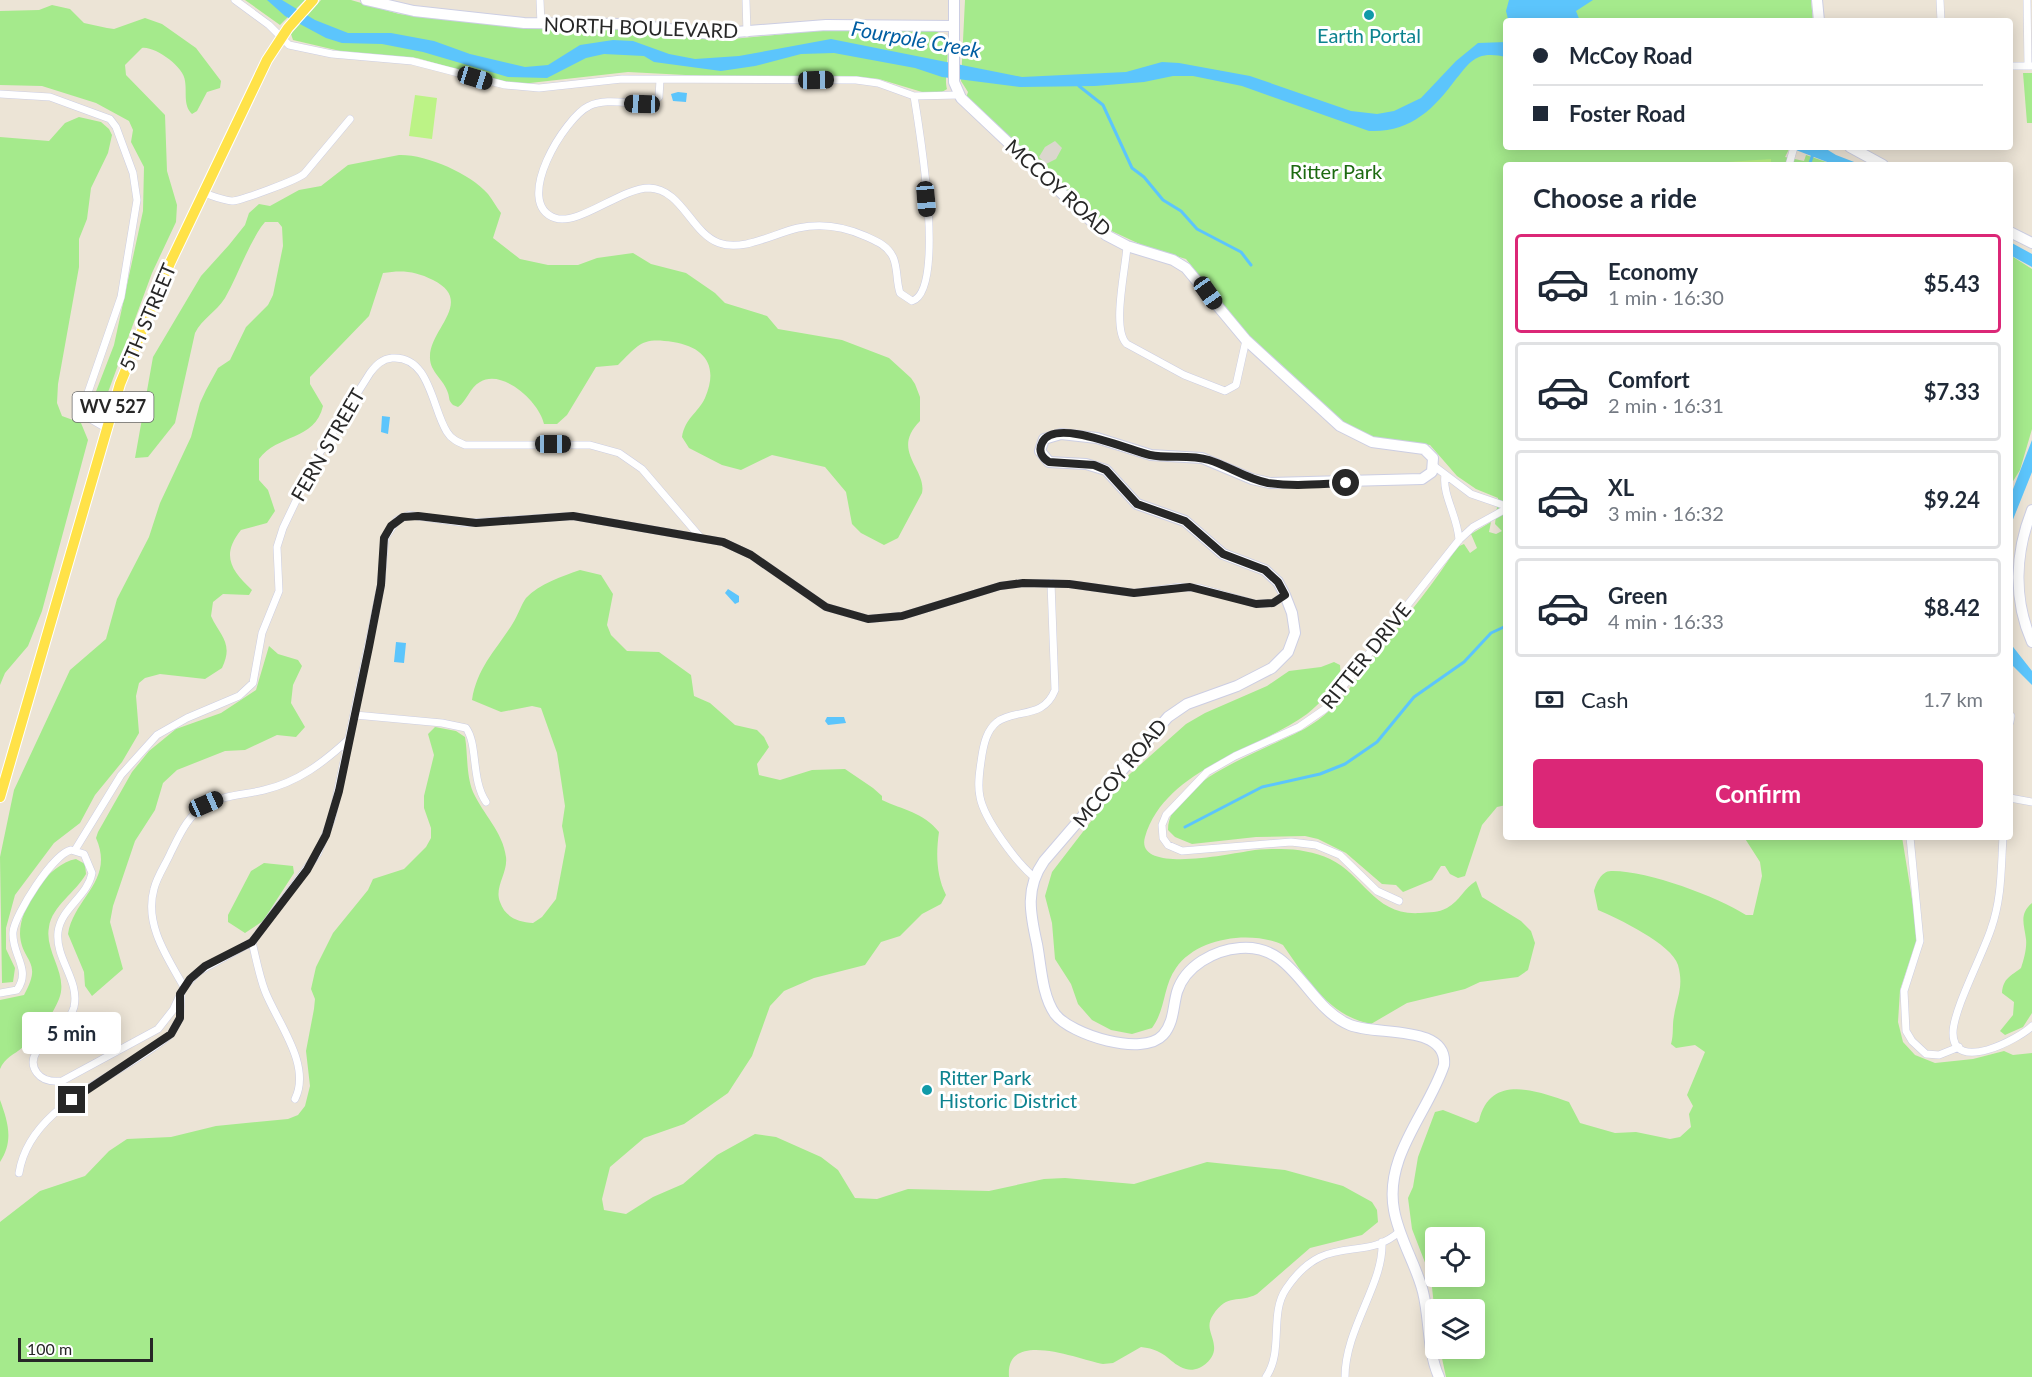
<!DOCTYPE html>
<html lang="en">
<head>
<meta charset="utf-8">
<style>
	body { margin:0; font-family:Lato,sans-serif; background:#f6f6f7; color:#1f2937; height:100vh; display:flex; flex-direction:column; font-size:22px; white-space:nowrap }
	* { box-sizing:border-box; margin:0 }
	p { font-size:20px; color:#747a83 }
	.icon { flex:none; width:33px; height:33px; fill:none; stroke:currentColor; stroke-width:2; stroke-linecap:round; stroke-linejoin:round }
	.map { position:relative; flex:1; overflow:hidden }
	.details { position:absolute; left:1503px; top:162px; width:510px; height:678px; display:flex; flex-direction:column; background:#fff; border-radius:6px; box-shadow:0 3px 15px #0003 }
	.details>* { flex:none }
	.banner { position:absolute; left:1503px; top:18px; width:510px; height:132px; border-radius:6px; box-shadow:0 3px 15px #0003; display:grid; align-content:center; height:132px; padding:0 30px; background:#fff }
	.buttons { position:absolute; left:1425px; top:1227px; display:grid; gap:12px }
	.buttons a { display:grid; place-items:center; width:60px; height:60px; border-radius:6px; background:#fff; box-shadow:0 3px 15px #0003; font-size:30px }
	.scale { position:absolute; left:18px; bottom:15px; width:135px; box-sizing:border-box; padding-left:6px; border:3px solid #272727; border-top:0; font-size:16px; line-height:21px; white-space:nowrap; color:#272727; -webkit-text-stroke:4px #fff; paint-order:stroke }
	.end { position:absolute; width:27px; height:27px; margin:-14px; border:8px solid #272727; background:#fff; box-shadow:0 0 0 3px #fff }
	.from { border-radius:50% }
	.bubble { position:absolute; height:42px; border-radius:6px; background:#fff; box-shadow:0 3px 15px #0003; font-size:20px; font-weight:700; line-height:42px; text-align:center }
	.car { position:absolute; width:18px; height:36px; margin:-18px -9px; border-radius:8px; box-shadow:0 0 4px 2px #0007; background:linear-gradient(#222 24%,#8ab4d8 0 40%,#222 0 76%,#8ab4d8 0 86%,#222 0) }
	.banner b { display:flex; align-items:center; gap:21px; height:57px; font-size:22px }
	.banner b+b { border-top:2px solid #e0e1e3 }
	.banner i { width:15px; height:15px; background:#1f2937 }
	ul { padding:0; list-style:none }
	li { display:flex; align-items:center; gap:18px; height:99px; margin:0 12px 9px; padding:0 18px; border:3px solid #e0e1e3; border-radius:6px }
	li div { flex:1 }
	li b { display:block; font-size:22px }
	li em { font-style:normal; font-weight:700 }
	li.on { border-color:#db2777 }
	li>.icon { width:54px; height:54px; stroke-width:1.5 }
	h2 { padding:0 30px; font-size:27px; line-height:72px }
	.pay { display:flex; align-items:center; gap:15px; height:66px; padding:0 30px; font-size:22px }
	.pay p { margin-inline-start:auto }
	.button { display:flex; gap:12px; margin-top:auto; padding:12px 30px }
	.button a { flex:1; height:69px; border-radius:6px; background:#db2777; color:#fff; font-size:24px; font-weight:700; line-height:69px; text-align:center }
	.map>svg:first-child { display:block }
	.green { fill:#a5ea8c; fill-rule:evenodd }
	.pitch { fill:#bcf386 }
	.plaza { fill:#dbd7ce }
	.water { fill:#5cc5fc }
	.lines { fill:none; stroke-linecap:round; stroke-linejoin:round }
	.stream { stroke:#5cc5fc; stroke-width:3 }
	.street-casing { stroke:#cccee3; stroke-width:8 }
	.secondary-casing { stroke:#cccee3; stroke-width:12 }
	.primary-casing { stroke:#fff; stroke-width:12 }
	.street { stroke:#fff; stroke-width:7 }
	.secondary { stroke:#fff; stroke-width:10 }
	.primary { stroke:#ffe248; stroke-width:10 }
	.route { stroke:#272727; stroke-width:8 }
	.culture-dot { fill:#0f9aa8; stroke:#fff; stroke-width:2 }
	.labels { text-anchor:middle; stroke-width:6; stroke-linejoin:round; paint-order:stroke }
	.shield { fill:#fff; stroke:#686868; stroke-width:1.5 }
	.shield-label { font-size:18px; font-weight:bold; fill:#272727 }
	.street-label { font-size:20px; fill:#272727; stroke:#fff }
	.culture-label { font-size:20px; fill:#0d838f; stroke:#fff }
	.park-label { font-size:20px; fill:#1d6a11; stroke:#fff }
	.water-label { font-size:21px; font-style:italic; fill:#005ea2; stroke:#fff }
</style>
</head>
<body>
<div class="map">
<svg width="2032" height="1377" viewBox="0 0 2032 1377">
	<rect width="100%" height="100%" fill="#ece4d6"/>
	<path class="green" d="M245,0H305L280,25Z
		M321,0H351L399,14L531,29H625L700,39H732L826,30H933C958,38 942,72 947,89L942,92H922L879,79L851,76L724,77L628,72L521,84L494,80L417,58L340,51L293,40L291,34Z
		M965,0H1811L1813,21H1506V147H1790L1785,157L1804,161L1806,155L1835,165H1506V805L1497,807L1482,825L1465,876L1458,878L1450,874L1445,866H1441L1432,880L1403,892L1396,885L1382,884L1346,853L1318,839L1305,836L1256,837L1192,844L1175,837L1168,830C1168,781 1271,748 1306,728C1341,708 1358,674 1383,645C1409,614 1435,582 1457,547L1464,544L1470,553L1477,548L1471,534L1491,522L1489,532L1496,534L1502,531L1495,524L1498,498L1476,489L1457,476L1430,445L1373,437L1349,427L1246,334L1186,259L1146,247L1103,227L966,98L968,92L961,81Z
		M52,5L70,9L84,23L107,28L114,29L145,18L162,24L196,48L221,81L220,88L207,92L197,111L192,114C183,105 187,93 185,81C184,67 155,46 142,48L125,65L126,75L165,115L167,171L177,205L176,222L152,273L107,395L101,398L95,397V394L114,345L143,211L144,167L131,142L133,130L129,121L96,103L42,86L0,85V11L39,10Z
		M2023,73H2032V123H2027Z
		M79,117L101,122L109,129L112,135L108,153L91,188L87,219L79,239V267L58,384L57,403L62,416L81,423L88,440L42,611L28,646L5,673L0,685V137L49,141L65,123Z
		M399,155C425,154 470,173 488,194C493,200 496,207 501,213L493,238L520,259L548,265H578L597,258L633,253L651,264L686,273L715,293L725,303L767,316L778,329L842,340L889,358L911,378L915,384L920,397V421C890,451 927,469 922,493L898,538L884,545L861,533L852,524L846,492L825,467L772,455L741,470L722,465L689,448L682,437C685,418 698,413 705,398C719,366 705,347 673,342C642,337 639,344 618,365L596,367L567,415L557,424H544C540,403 503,368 480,382C470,387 467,401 458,407L453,405C448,400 450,399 448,393C444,379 429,372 430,356C430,329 475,301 433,280C415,271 402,270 383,273L369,316L310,377V384L323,406C315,441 277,434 259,459V480L268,490L275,511L267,523L241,530C220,556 232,571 252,590L249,595L223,594L213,602L211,616C220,636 234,643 222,668L205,679L160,674L145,678L139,683L136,696L139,733L122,762L95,795L80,823L54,843L15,895L6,928V949L15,968L13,982L2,983L0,857L14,790L70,670L106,639L117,599L149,537L160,503L191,437L200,403L206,390L218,368L230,360L246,327L268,305L273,295L283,246L282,227L278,222H265L261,227C246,250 238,275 225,298C216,312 202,319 195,333L175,423L148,457L135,458L153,357L201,276L229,245L245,225L249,213L259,204L270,206L299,190L321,186L348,165Z
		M2010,255L2032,269V429L2020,470L2010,486Z
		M580,570L601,575L613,594L607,625L611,635L627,651L659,652L691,675L694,696L710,703L735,725L757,730L764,737L769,747L757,764L759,775L780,780L812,770L845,769L873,788L882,796V800C903,810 923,812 939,832C936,853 936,875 946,895L941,904L922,914L900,936L881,942L865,965L814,978L784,991L770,1006L752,1056L728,1093L684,1124L644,1138L610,1167L602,1199L604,1210L626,1214L653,1197L683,1184L717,1155L755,1134L776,1137L821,1157L838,1170L855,1198L877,1199L908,1189L989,1191L1044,1179L1065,1178L1134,1184L1207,1162L1285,1170L1343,1186L1372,1202L1377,1210L1378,1222L1362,1235L1310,1248L1257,1294C1238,1304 1228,1292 1213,1315C1205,1327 1213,1334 1214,1346C1216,1359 1199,1373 1186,1369C1169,1364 1168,1350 1141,1347L1113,1363L1103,1364C1079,1360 1005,1328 1009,1377H0V1222L40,1191L85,1176L109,1151L127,1139L171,1137L216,1126L288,1119L298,1115L305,1106L310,1086L306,1051L314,1009L315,999L311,989L316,967L333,933L368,890L373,879L404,869L426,847L431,838V828L424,808V796L434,755L428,734L435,727L456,731L465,737C468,755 466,775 473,792C483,814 503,832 506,857C508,873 494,887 500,902C505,917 518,922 533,923L542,917L556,899L566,846L562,826L565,806L557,753L541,708L532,706L501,712L472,700C477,667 497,649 513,623C518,615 521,605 526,598C539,584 563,576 580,570Z
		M269,646L278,654L298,660L302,666L293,685L291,703L305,727L296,737L277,735L245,750L225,751L177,770L163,783L155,810L135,841L113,906L110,922L123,969L92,996L85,986L84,972L68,934C74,897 115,881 96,838L98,832L132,772L149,751L176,729L221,713L256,690Z
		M1334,662L1340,665L1341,678C1331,690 1320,704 1307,714C1256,751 1165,769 1145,837C1134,875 1234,853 1249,851C1260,849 1270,849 1281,849C1297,849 1315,852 1330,859C1364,875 1374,916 1420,913C1430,912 1438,913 1447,908C1460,901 1464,888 1476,881L1482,897L1521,921L1531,931L1535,943L1528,970L1518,977L1480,982L1465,989L1407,1003L1371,1024C1329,1016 1306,978 1283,945C1252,930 1197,937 1176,968C1163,986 1166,1009 1152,1028L1132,1034L1111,1030L1092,1020L1078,1004L1071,984L1055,959L1052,923L1045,896L1052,872L1122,781L1186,724L1205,713L1267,686L1289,671L1321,667Z
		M1744,837H1902L1918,936L1900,990L1898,1022L1903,1042L1915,1055L1935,1063L1973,1059L2004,1051L2013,1055L2032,1053V1377H1446L1440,1349L1474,1348V1310H1436L1435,1315L1431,1278L1412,1229L1408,1198L1413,1187L1418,1157L1435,1112L1443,1110L1476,1123L1479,1121C1490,1073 1537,1091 1569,1102L1580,1123L1615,1133L1636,1132L1670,1139L1680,1137L1691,1127L1689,1114L1693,1106L1687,1095L1705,1052L1695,1045L1676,1048L1671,1044C1674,1034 1672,1025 1674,1016C1677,997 1684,987 1678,965C1672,944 1617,918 1598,910L1594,891C1596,884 1601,871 1611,871C1646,870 1716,896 1746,915H1753L1762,876L1760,862ZM1436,1238H1474V1276H1436Z
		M76,859L85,864L86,874C76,892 52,906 49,927C44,952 69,974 59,999C51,1018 39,1034 23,1047C14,1055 5,1057 0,1069V1000L24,995C44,960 21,962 20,934C20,906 48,864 76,859Z
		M264,863L293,866L294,873L263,921L245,933L228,922V915L251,871Z
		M2032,903V1013L2023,1027L2005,1035L2000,1031L2013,1015L2014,1002L2002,993C2003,978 2011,976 2021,968C2024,959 2027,948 2026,939C2024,924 2019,914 2032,903Z
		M0,1100C8,1122 14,1141 0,1162Z"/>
	<path class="pitch" d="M415,95L437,98L432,139L409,136Z
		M1771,159V165H1729L1728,162Z"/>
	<path class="plaza" d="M1055,141L1062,148L1056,159L1046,164L1039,157L1045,147Z"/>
	<path class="water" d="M267,0H282L315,20L348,33H391L434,41L470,54L525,67L548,65L580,45L613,40L633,41L669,54L695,59L739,56L831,39L1022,77L1126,72L1162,62L1179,63L1250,76L1351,111L1377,114L1394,111L1421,98L1456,61L1478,43L1506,42V57C1497,55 1487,54 1479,57C1469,61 1463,71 1456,79C1434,109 1410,133 1369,131L1242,86L1193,76H1173L1144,82L1095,86L1020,87L942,77L915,68L834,53L801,54L755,66L721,71L654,62L644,56L604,54L586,58L547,78L508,77L423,52L382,44L342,43L326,38L285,16Z
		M1509,0H1593L1576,11L1580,21H1513L1508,19L1506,11Z
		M678,92L687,93L686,102L673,101L671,94Z
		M1788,147H1823L1836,155L1862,165H1835Z
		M2010,242L2032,254V267L2010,255Z
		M382,416L390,417L388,434L381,432Z
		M2032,440V472L2010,527V497Z
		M728,589L739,596V602L735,604L725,593Z
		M396,642L406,643L404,663L394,662Z
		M2010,643L2032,671V685L2010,663Z
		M827,717H844L846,723L828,725L825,721Z"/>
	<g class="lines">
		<path class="stream" d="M1079,86L1103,105L1132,168L1144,177L1163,200L1181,211L1197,229L1241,252L1251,265
			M1810,163L1813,154
			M1185,827L1262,787L1320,774L1345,764L1377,742L1414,697L1464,662L1491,633L1506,626"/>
		<defs>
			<path id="street" d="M235,0L269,25L289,45L332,54L412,61L505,85L539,88L622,79L856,80L878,83L914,96L958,95
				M540,0L541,24
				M746,0L747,33
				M1940,0L1941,21
				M2027,0L2028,66
				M2010,66H2031
				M660,80L659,97L652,103C633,105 606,97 589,106C565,117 512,203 555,218C579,226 621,188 649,188C682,189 691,233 719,243C743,252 775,233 798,228C821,223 843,226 865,236C876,241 887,245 893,257C898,268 896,281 900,293L912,301C947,291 919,127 914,96
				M0,94L50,97L110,119L116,127L133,173L137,200L121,297L84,404L87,417L106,428
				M1789,165L1794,147
				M204,193C213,196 222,200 232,201C240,201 297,180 304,174L350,119
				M1127,246C1126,267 1111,330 1127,344L1184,375L1225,391L1236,385L1246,340
				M1434,466L1471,494L1506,506
				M1445,475C1442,495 1458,517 1459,540
				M355,715L442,723L466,728C478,744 471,780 486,802
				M2010,722L2011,716
				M2010,798L2032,802
				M1910,837L1920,941L1904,991L1906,1031L1912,1041L1926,1054L1939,1055L1959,1047
				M2003,837C2001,868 2002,898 1991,929C1983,954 1953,1010 1953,1033C1953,1074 2019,1039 2032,1026
				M75,850L121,775L157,735L187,718L239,696L253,683L262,633L279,591L277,547L283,528L317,457L370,373C376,365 382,359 392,358C430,355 432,409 447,432C451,439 458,442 465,445H590L619,453L642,469L701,538
				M1034,877C1016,862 984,819 980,797C977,784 980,769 982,755C984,743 987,730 997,722C1016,708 1043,720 1055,690L1051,583
				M1399,901L1377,891L1340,855L1316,845L1291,842L1182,851L1168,845L1163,838L1162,825L1166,815L1207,772L1235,756L1299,727L1325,709L1459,540L1473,527L1506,509
				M252,942C256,958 259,975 265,991C277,1022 312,1065 295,1099
				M184,987C167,957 144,924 154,889C157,876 166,864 171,852C180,834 188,815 206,805C224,795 244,795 264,790C298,782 323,763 349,739
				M0,993L17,990C32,969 11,954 13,932C15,914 53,854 71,850L84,854L92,873C88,896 61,908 58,932C55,959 80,980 74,1007C68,1031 19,1049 37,1073C43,1081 53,1082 62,1081L158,1029L173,1010L184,987L198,972L252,942L318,853L332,818L381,585L385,538L397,520L409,515L465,523L573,516L723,542L751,555L826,607L868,619L902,616L1000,586L1023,583L1069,584L1134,593L1178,587L1200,588L1256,604L1273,603L1285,595
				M19,1173C30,1102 124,1076 171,1034L180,1018L181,996
				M1266,1377C1284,1351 1269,1314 1286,1289C1326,1229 1363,1265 1400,1231
				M1345,1377C1345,1328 1384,1284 1382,1242"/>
			<path id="secondary" d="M366,0L414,11L524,23L626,24L711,34L826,25L954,26
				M954,0V82L961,98L1106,235L1127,246L1173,260L1186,268L1246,340L1340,426L1372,442L1424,449L1433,458L1432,472L1422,479L1270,483L1252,479L1202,458L1151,455L1097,438L1061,434L1044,439L1040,451L1049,462L1086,464L1106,470L1137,504L1185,521L1223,554L1265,570L1278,582L1285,595L1292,613L1295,633L1288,652L1272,668L1237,686L1187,704L1168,717L1044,861C1025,888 1030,913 1037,944C1041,965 1042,996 1055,1014C1071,1035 1143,1057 1163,1035C1174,1023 1173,1006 1177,992C1185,966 1214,950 1240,948C1295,943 1306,1007 1350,1025C1377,1036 1448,1024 1444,1065C1428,1113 1384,1156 1394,1210C1399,1239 1416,1264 1423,1292C1430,1320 1427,1350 1439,1377
				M1817,0L1819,21
				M1850,147L1883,165
				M2010,232L2032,243
				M2032,510C2015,553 2013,599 2032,642"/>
			<path id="primary" d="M0,797L120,384L170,263L267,60L288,28L313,0"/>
		</defs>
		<use href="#street" class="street-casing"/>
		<use href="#secondary" class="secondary-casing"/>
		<use href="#primary" class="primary-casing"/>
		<use href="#street" class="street"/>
		<use href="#secondary" class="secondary"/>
		<use href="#primary" class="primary"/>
	</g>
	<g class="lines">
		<path class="route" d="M72,1100L171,1034L180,1018V994L190,979L205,966L252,942L307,870L326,835L339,791L369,647L381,585L384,538L391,526L403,517L418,516L476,523L573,516L723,542L751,555L826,607L868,619L902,616L1000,586L1023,583L1069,584L1134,593L1190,587L1256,604L1273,603L1285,595L1278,582L1265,570L1223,554L1185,521L1137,504L1106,470L1094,465L1049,462C1042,458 1038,451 1042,443C1053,416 1131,451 1150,455C1169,459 1189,454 1209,460C1229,466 1246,479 1268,483C1294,487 1320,484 1346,483"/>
	</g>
	<g class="culture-dot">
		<circle cx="1369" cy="15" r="6"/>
		<circle cx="927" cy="1090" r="6"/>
	</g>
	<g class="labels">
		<rect class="shield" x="72.5" y="392" width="81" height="30" rx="4.5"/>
		<g class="shield-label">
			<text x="113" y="413">WV 527</text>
		</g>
		<g class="street-label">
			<text transform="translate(641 28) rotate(2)" y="7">NORTH BOULEVARD</text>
			<text transform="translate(1058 188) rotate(42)" y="7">MCCOY ROAD</text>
			<text transform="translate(148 317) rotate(-67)" y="7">5TH STREET</text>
			<text transform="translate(328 445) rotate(-60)" y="7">FERN STREET</text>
			<text transform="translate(1366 656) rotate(-51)" y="7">RITTER DRIVE</text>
			<text transform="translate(1120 773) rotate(-50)" y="7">MCCOY ROAD</text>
		</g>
		<g class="culture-label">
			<text x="1369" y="43">Earth Portal</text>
			<text x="939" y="1085" text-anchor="start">Ritter Park<tspan x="939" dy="23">Historic District</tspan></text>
		</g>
		<g class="park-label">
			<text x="1336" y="179">Ritter Park</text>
		</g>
		<g class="water-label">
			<text transform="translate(916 40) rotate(10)" y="7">Fourpole Creek</text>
		</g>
	</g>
</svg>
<div class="buttons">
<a><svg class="icon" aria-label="locate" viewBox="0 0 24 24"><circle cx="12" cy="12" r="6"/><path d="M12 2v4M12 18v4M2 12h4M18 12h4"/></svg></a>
<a><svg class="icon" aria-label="layers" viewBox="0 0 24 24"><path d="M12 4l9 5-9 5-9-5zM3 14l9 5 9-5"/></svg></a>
</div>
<div class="scale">100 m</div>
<i class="end from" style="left:1346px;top:483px"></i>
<i class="end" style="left:72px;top:1100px"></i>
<div class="bubble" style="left:22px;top:1012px;width:99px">5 min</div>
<i class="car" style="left:475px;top:78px;rotate:107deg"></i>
<i class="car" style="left:816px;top:80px;rotate:89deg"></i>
<i class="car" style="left:642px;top:104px;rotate:272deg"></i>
<i class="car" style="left:926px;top:199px;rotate:175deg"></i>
<i class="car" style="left:1208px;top:293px;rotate:145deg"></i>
<i class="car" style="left:553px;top:444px;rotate:90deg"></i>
<i class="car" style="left:206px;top:804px;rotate:66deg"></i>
<div class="banner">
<b><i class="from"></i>McCoy Road</b>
<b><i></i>Foster Road</b>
</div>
<section class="details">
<h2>Choose a ride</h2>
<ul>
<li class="on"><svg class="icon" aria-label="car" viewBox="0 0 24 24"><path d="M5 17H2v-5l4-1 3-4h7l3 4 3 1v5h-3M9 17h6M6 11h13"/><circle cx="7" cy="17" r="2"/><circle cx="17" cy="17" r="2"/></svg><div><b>Economy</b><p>1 min · 16:30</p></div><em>$5.43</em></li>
<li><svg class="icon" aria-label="car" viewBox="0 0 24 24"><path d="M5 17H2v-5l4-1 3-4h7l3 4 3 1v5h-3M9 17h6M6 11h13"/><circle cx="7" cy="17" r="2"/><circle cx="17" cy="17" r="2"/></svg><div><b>Comfort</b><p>2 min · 16:31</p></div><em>$7.33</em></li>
<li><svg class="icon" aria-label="car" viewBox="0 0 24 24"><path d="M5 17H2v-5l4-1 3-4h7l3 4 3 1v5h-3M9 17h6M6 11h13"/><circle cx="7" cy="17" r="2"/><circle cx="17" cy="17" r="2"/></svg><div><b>XL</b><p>3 min · 16:32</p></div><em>$9.24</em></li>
<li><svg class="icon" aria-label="car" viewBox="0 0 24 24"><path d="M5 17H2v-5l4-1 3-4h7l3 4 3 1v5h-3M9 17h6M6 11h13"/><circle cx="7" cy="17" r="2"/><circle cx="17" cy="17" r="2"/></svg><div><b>Green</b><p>4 min · 16:33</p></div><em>$8.42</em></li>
</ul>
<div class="pay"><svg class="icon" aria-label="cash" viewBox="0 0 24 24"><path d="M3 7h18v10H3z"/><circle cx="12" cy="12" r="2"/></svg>Cash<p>1.7 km</p></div>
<div class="button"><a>Confirm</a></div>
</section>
</div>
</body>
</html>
